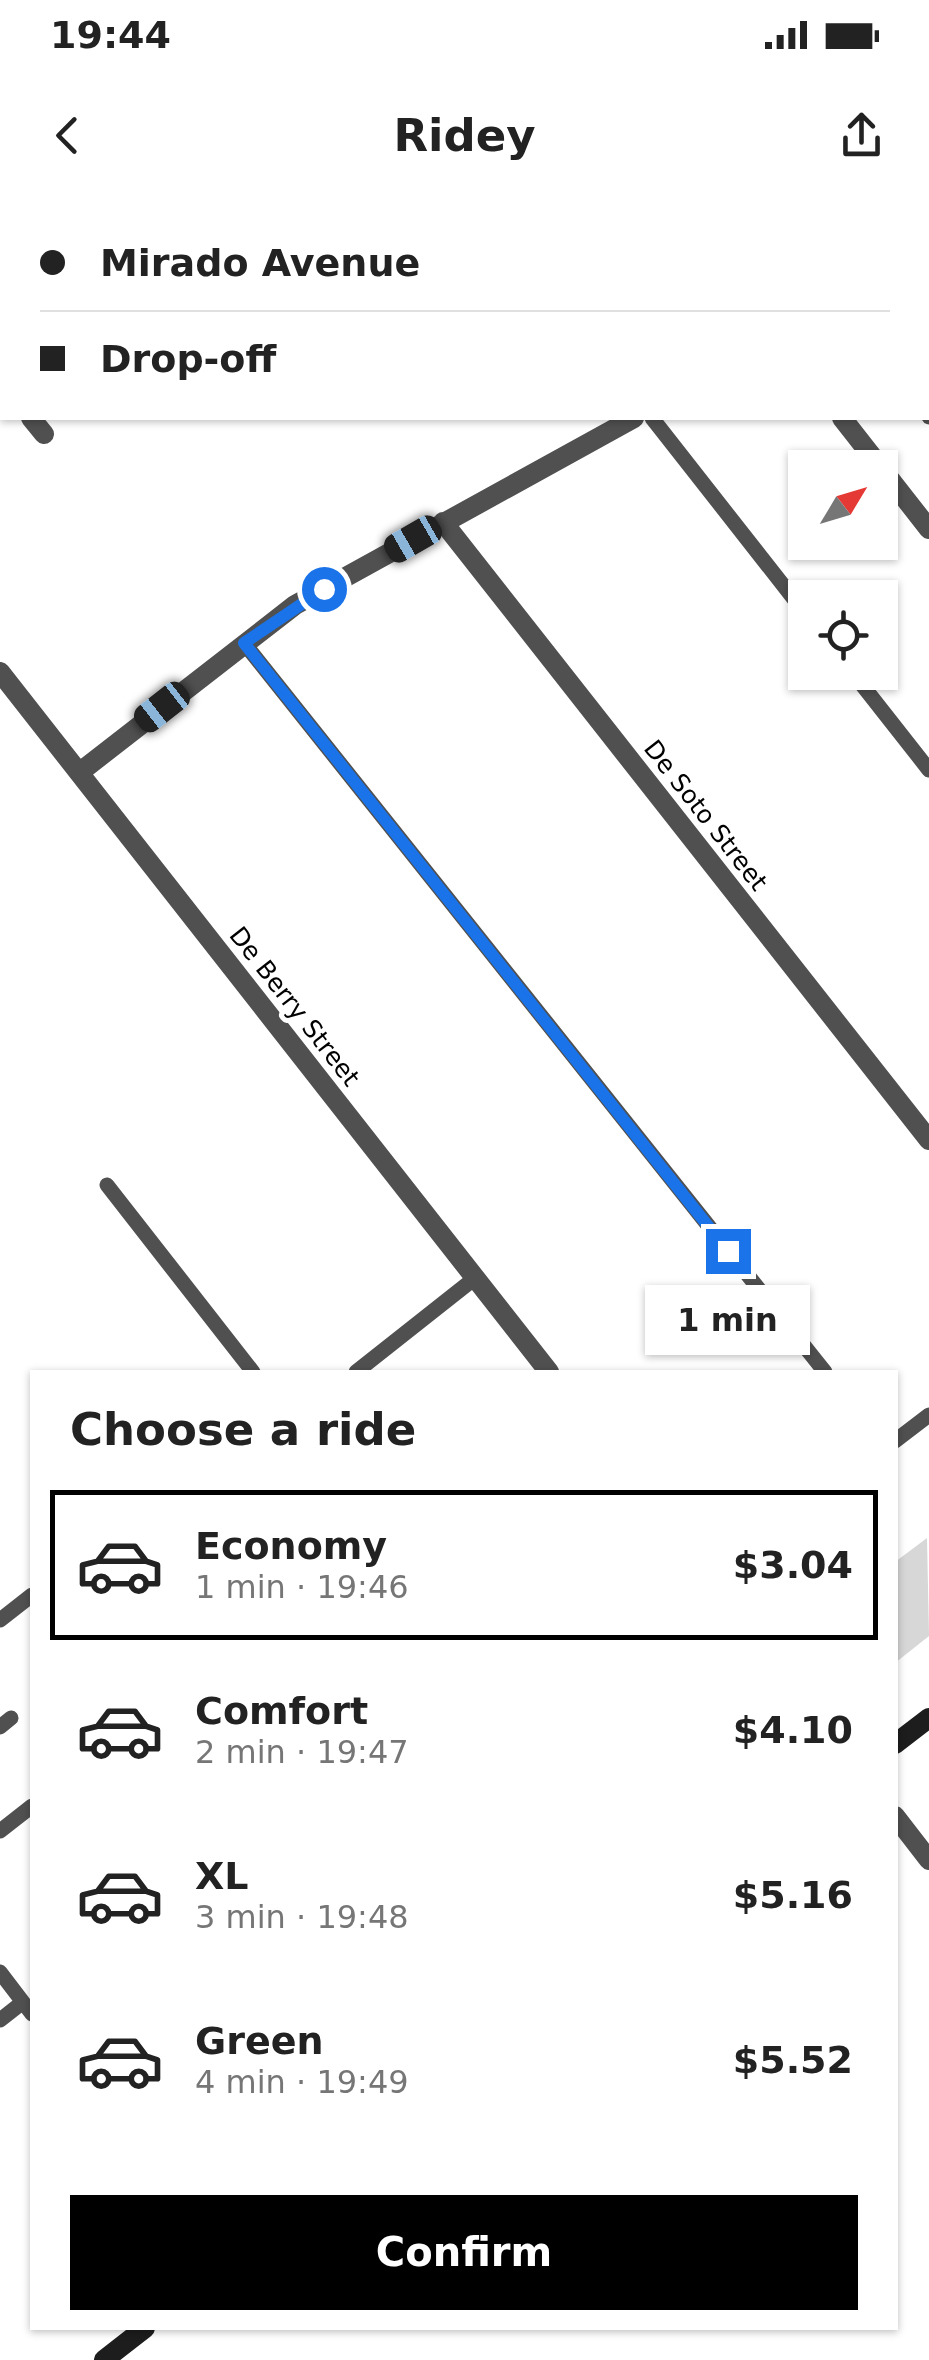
<!DOCTYPE html>
<html lang="en">
<head>
<meta charset="utf-8">
<style>
	body { margin:0; font-family:"DejaVu Sans",sans-serif; background:#f6f6f6; color:#222; height:100vh; display:flex; flex-direction:column; font-size:38px; white-space:nowrap }
	* { box-sizing:border-box; margin:0 }
	p { font-size:32px; color:#767676 }
	.icon { flex:none; width:55px; height:55px; fill:none; stroke:currentColor; stroke-width:2; stroke-linecap:round; stroke-linejoin:round }
	.map { position:relative; flex:1; overflow:hidden }
	.side { position:absolute; left:30px; top:1170px; width:868px; height:960px; display:flex; flex-direction:column; background:#fff; border-radius:0px; box-shadow:0 2px 8px #0004 }
	.side>* { flex:none }
	.banner { position:absolute; left:0px; top:0px; width:930px; height:220px; box-shadow:0 2px 8px #0004; display:grid; align-content:center; height:220px; padding:0 40px; background:#fff }
	.needle { width:65px; rotate:52deg }
	.fabs { position:absolute; left:788px; top:250px; display:grid; gap:20px }
	.fabs a { display:grid; place-items:center; width:110px; height:110px; border-radius:0px; background:#fff; box-shadow:0 2px 8px #0004; font-size:50px }
	.end { position:absolute; width:45px; height:45px; margin:-22px; border:12px solid #1a73e8; background:#fff; box-shadow:0 0 0 5px #fff }
	.from { border-radius:50% }
	.bubble { position:absolute; height:70px; border-radius:0px; background:#fff; box-shadow:0 2px 8px #0004; font-size:32px; font-weight:700; line-height:70px; text-align:center }
	.car { position:absolute; width:30px; height:60px; margin:-30px -15px; border-radius:12px; box-shadow:0 0 8px 2px #0007; background:linear-gradient(#222 24%,#8ab4d8 0 40%,#222 0 76%,#8ab4d8 0 86%,#222 0) }
	.banner b { display:flex; align-items:center; gap:35px; height:95px; font-size:38px }
	.banner b+b { border-top:2px solid #e0e0e0 }
	.banner i { width:25px; height:25px; background:#222 }
	ul { padding:0; list-style:none }
	li { display:flex; align-items:center; gap:30px; height:150px; margin:0 20px 15px; padding:0 20px; border:5px solid transparent; border-radius:0px }
	li div { flex:1 }
	li b { display:block; font-size:38px }
	li em { font-style:normal; font-weight:700 }
	li.current { border-color:#000 }
	li>.icon { width:90px; height:90px; stroke-width:1.5 }
	h2 { padding:0 40px; font-size:45px; line-height:120px }
	.cta { display:flex; gap:20px; margin-top:auto; padding:20px 40px }
	.cta a { flex:1; height:115px; border-radius:0px; background:#000; color:#fff; font-size:40px; font-weight:700; line-height:115px; text-align:center }
	.status { display:flex; justify-content:space-between; align-items:center; height:70px; padding:0 50px; background:#fff; direction:ltr }
	.status svg { height:28px; fill:currentColor }
	header { display:flex; justify-content:space-between; align-items:center; height:130px; padding:0 40px; background:#fff; font-size:45px; font-weight:700 }
	.map>svg:first-child { display:block }
	.green { fill:#d7d7d7 }
	.lines { fill:none; stroke-linecap:round; stroke-linejoin:round }
	.lane { stroke:#505050; stroke-width:15 }
	.street { stroke:#505050; stroke-width:20 }
	.secondary { stroke:#1d1d1d; stroke-width:20 }
	.route { stroke:#1a73e8; stroke-width:12 }
	.labels { text-anchor:middle; stroke-width:10; stroke-linejoin:round; paint-order:stroke }
	.street-label { font-size:25px; fill:#000; stroke:#fff }
</style>
</head>
<body>
<div class="status"><b>19:44</b><svg viewBox="0 0 49 12"><path d="M0 12V9h3v3zM5 12V6h3v6zM10 12V3h3v9zM15 12V0h3v12zM26 1h20v11H26zM47 4h2v5h-2z"/></svg></div>
<header><svg class="icon" aria-label="back" viewBox="0 0 24 24"><path d="M15 5l-7 7 7 7"/></svg>Ridey<svg class="icon" aria-label="share" viewBox="0 0 24 24"><path d="M12 15V3M7 8l5-5 5 5M5 13v7h14v-7"/></svg></header>
<div class="map">
<svg width="929" height="2160" viewBox="0 0 929 2160">
	<rect width="100%" height="100%" fill="#fff"/>
	<path class="green" d="M927,1338L929,1436L895,1463V1362Z"/>
	<g class="lines">
		<path class="lane" d="M114,0L116,2
			M928,215L929,217
			M652,218L805,413
			M244,443L825,1172
			M852,472L929,570
			M107,985L253,1172
			M356,1172L475,1078
			M895,1241L929,1215
			M0,1420L32,1395
			M0,1527L11,1518
			M0,1631L32,1606
			M0,1772L32,1814
			M0,1820L23,1802"/>
		<path class="street" d="M676,0L678,2
			M220,2L223,0
			M831,2L834,0
			M2,160V176
			M31,218L44,234
			M842,218L929,329
			M443,322L929,940
			M0,472L549,1172
			M80,572L295,405L634,218
			M895,1616L929,1660"/>
		<path class="secondary" d="M895,1544L929,1518
			M104,2160L145,2128"/>
	</g>
	<g class="lines">
		<path class="route" d="M324,389L244,443L728,1051"/>
	</g>
	<g class="labels">
		<g class="street-label">
			<text transform="translate(706 615) rotate(52)" y="9">De Soto Street</text>
			<text transform="translate(295 806) rotate(52)" y="9">De Berry Street</text>
		</g>
	</g>
</svg>
<div class="fabs">
<a><svg class="needle" viewBox="-14 -14 28 28"><path d="M0-13l5 13h-10z" fill="#e53935"/><path d="M0 13l5-13h-10z" fill="#767676"/></svg></a>
<a><svg class="icon" aria-label="locate" viewBox="0 0 24 24"><circle cx="12" cy="12" r="6"/><path d="M12 2v4M12 18v4M2 12h4M18 12h4"/></svg></a>
</div>
<i class="end from" style="left:324px;top:389px"></i>
<i class="end" style="left:728px;top:1051px"></i>
<div class="bubble" style="left:645px;top:1085px;width:165px">1 min</div>
<i class="car" style="left:413px;top:339px;rotate:240deg"></i>
<i class="car" style="left:162px;top:507px;rotate:232deg"></i>
<div class="banner">
<b><i class="from"></i>Mirado Avenue</b>
<b><i></i>Drop-off</b>
</div>
<section class="side">
<h2>Choose a ride</h2>
<ul>
<li class="current"><svg class="icon" aria-label="car" viewBox="0 0 24 24"><path d="M5 17H2v-5l4-1 3-4h7l3 4 3 1v5h-3M9 17h6M6 11h13"/><circle cx="7" cy="17" r="2"/><circle cx="17" cy="17" r="2"/></svg><div><b>Economy</b><p>1 min · 19:46</p></div><em>$3.04</em></li>
<li><svg class="icon" aria-label="car" viewBox="0 0 24 24"><path d="M5 17H2v-5l4-1 3-4h7l3 4 3 1v5h-3M9 17h6M6 11h13"/><circle cx="7" cy="17" r="2"/><circle cx="17" cy="17" r="2"/></svg><div><b>Comfort</b><p>2 min · 19:47</p></div><em>$4.10</em></li>
<li><svg class="icon" aria-label="car" viewBox="0 0 24 24"><path d="M5 17H2v-5l4-1 3-4h7l3 4 3 1v5h-3M9 17h6M6 11h13"/><circle cx="7" cy="17" r="2"/><circle cx="17" cy="17" r="2"/></svg><div><b>XL</b><p>3 min · 19:48</p></div><em>$5.16</em></li>
<li><svg class="icon" aria-label="car" viewBox="0 0 24 24"><path d="M5 17H2v-5l4-1 3-4h7l3 4 3 1v5h-3M9 17h6M6 11h13"/><circle cx="7" cy="17" r="2"/><circle cx="17" cy="17" r="2"/></svg><div><b>Green</b><p>4 min · 19:49</p></div><em>$5.52</em></li>
</ul>
<div class="cta"><a>Confirm</a></div>
</section>
</div>
</body>
</html>
